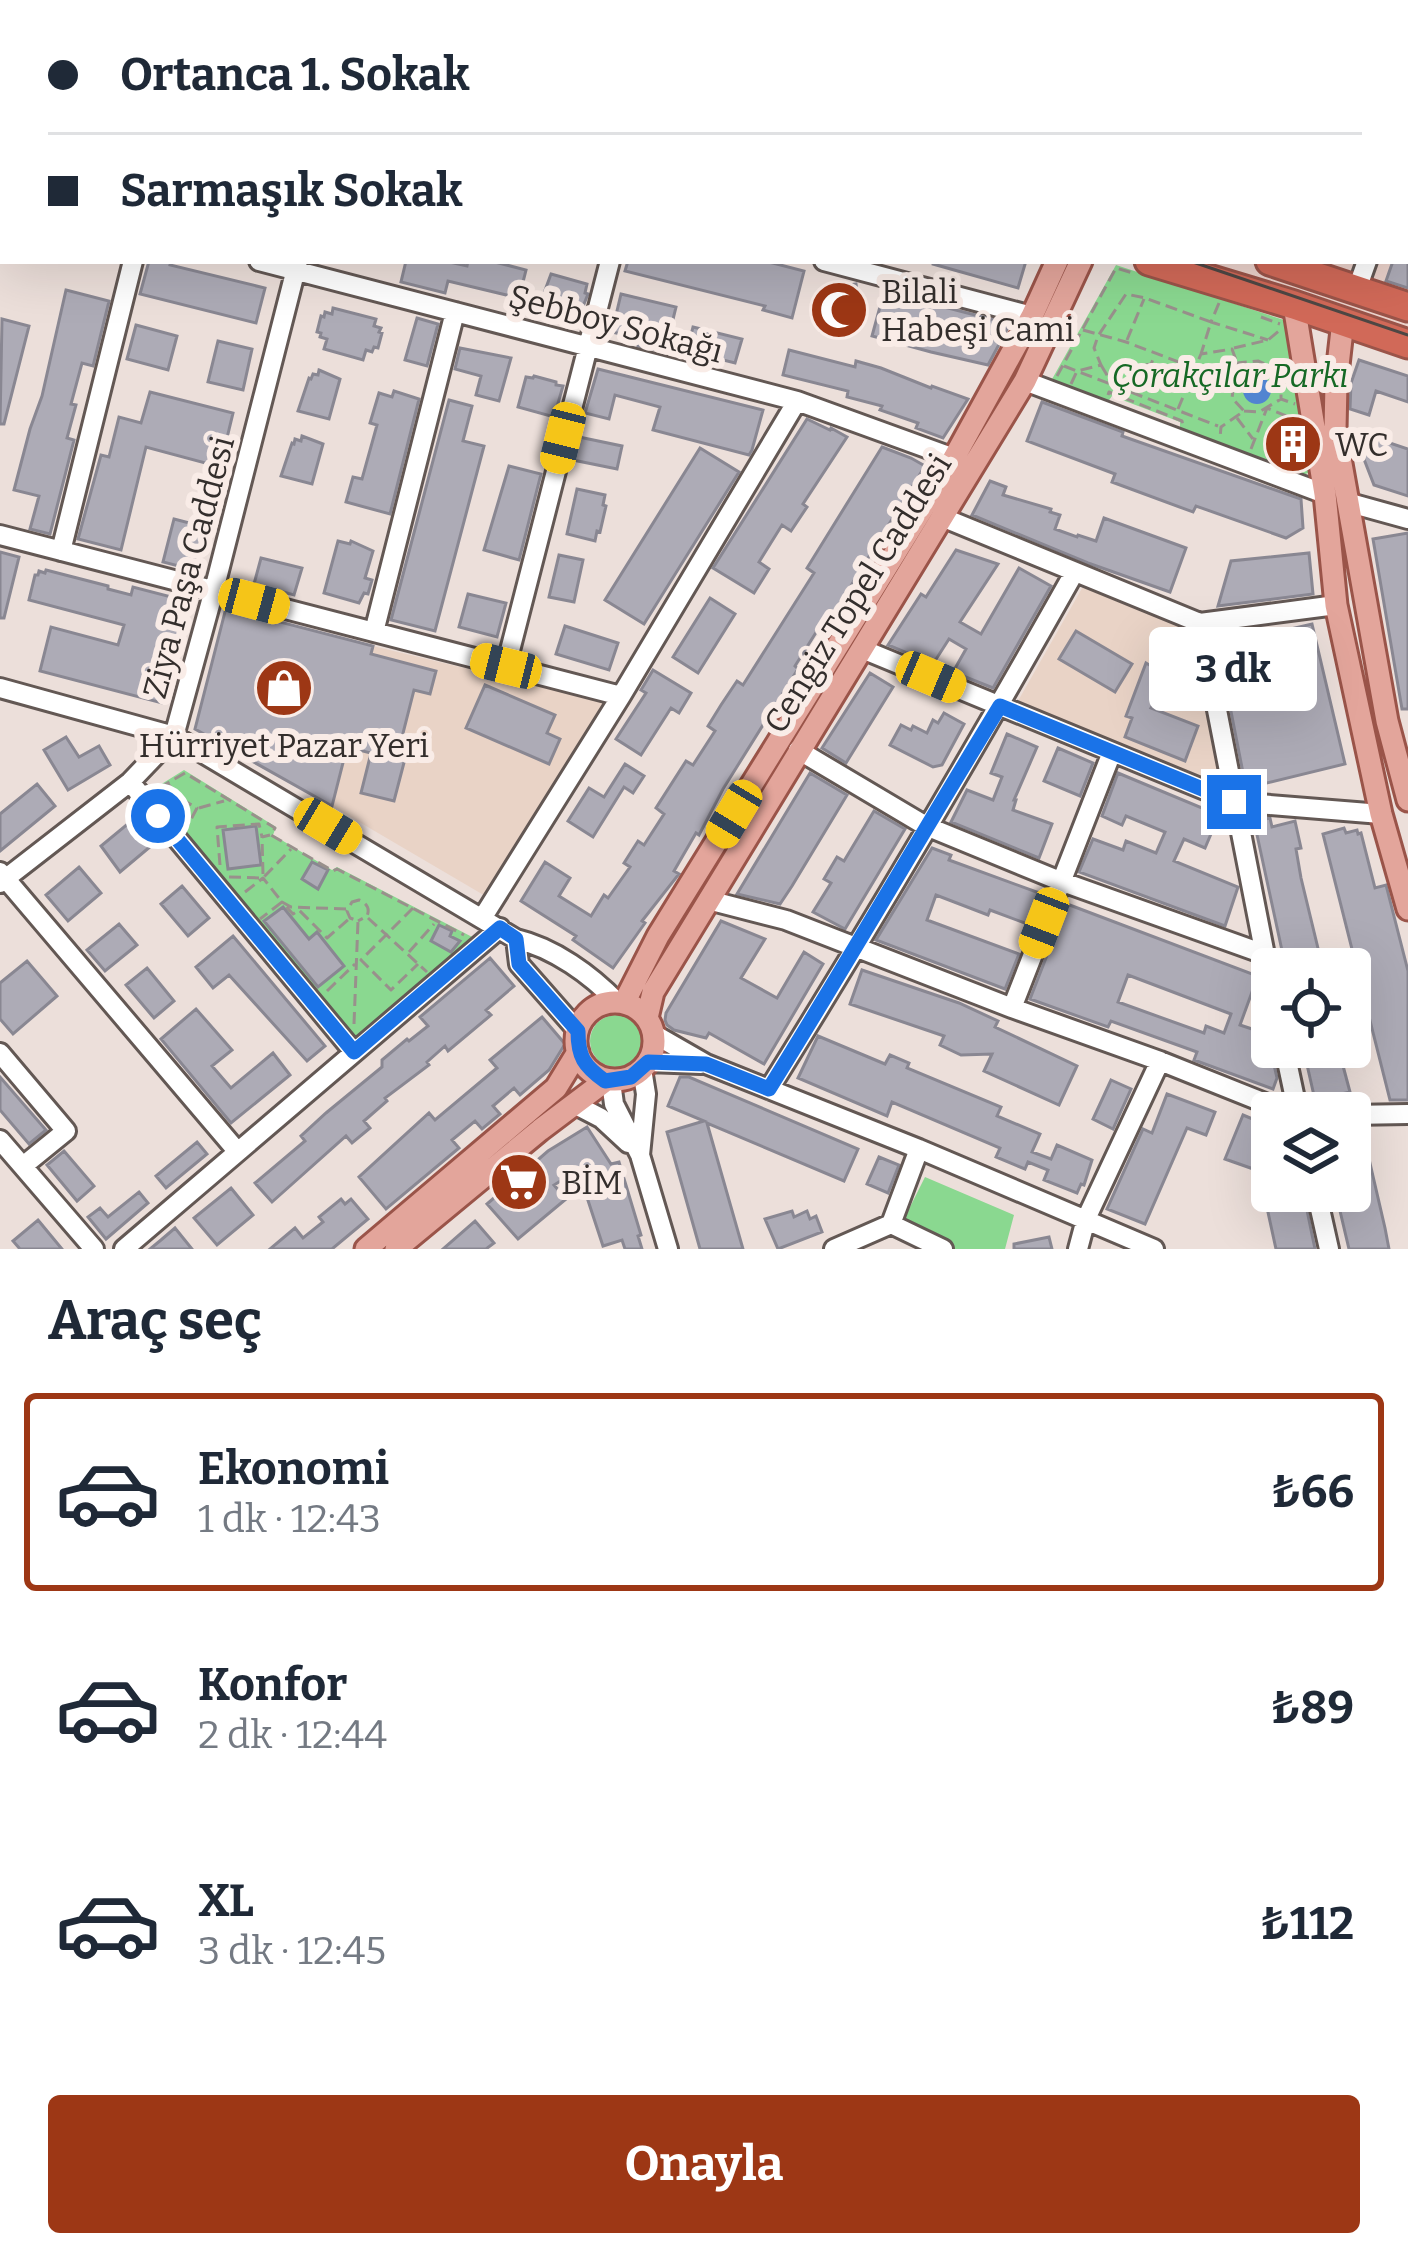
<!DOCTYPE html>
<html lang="tr">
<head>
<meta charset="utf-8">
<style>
	body { margin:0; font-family:Bitter,serif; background:#f6f6f7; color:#1f2937; height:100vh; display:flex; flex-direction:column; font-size:45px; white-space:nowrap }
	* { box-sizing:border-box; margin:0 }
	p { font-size:39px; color:#747a83 }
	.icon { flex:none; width:66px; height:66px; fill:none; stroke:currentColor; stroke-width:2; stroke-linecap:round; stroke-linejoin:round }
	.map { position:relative; height:1249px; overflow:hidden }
	.side { display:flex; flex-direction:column; background:#fff; flex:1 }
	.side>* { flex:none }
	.guide { position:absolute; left:0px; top:0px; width:1410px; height:264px; box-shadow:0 12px 48px #0002; display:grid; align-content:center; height:264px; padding:0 48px; background:#fff }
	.tools { position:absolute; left:1251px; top:948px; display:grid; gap:24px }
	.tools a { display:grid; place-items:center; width:120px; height:120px; border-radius:12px; background:#fff; box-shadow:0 12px 48px #0002; font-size:60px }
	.end { position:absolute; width:54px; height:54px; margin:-27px; border:15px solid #1a73e8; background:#fff; box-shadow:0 0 0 6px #fff }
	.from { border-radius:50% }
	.bubble { position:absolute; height:84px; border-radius:12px; background:#fff; box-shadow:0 12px 48px #0002; font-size:39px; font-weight:700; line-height:84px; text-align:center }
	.car { position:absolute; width:36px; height:72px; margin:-36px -18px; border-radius:15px; box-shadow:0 0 9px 3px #0007; background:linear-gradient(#f5c518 24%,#345 0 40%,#f5c518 0 76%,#345 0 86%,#f5c518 0) }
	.guide b { display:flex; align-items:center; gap:42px; height:114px; font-size:45px }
	.guide b+b { border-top:3px solid #e0e1e3 }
	.guide i { width:30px; height:30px; background:#1f2937 }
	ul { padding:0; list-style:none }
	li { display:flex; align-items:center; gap:36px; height:198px; margin:0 24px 18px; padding:0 24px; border:6px solid transparent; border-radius:12px }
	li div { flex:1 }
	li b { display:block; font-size:45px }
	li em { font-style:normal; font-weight:700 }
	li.active { border-color:#9d3715 }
	li>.icon { width:108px; height:108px; stroke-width:1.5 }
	h2 { padding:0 48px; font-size:54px; line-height:144px }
	.button { display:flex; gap:24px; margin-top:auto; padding:24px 48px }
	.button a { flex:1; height:138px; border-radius:12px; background:#9d3715; color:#fff; font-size:48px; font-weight:700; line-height:138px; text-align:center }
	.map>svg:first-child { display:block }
	.industrial { fill:#ebd2cb }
	.education { fill:#e9d3c6 }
	.green { fill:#8ad890 }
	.water { fill:#5184d1 }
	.building { fill:#adabb6; stroke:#898792; stroke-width:3; fill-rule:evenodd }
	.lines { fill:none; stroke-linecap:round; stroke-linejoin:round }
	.minor-casing { stroke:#635854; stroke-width:24 }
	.major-casing { stroke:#9a5449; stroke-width:27 }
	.highway-casing { stroke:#9a5449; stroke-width:33 }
	.path { stroke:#99908c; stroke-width:3; stroke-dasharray:12 6; stroke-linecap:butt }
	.minor { stroke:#fff; stroke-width:18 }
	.major { stroke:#e3a59b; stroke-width:21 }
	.highway { stroke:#d16958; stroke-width:27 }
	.tram { stroke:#4d4744; stroke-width:3 }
	.route { stroke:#1a73e8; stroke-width:15 }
	.labels { text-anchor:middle; stroke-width:12; stroke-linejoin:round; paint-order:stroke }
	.poi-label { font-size:33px; fill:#332e2c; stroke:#f9ece7; text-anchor:start }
	.street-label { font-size:33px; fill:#332e2c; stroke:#f9ece7 }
	.park-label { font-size:33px; font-style:italic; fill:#166925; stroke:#f9ece7 }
</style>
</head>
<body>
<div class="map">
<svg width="1408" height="1249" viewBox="0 0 1408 1249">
	<rect width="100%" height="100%" fill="#ecdfda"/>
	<path class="industrial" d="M677,0H1408V331L1196,261H1407V3H676Z"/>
	<path class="education" d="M1085,583L1188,621L1227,779L1225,788L1018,701Z
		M373,646L605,702L487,897L332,806Z"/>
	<path class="green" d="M1116,265L1287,321L1311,472L1297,477L1180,433V422L1112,396L1105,406L1056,388L1051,381Z
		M184,770L276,827L273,835L332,870L337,867L478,940L354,1048L259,923L144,795Z
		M590 1041a26 26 0 1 1 52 0a26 26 0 1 1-52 0Z
		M925,1177L1014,1215L1005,1249H951L901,1225Z"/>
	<path class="water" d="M1243 390a14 14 0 1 1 28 0a14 14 0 1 1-28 0Z"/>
	<path class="building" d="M149,261H171L170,265L265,288L256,323L140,294Z
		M406,261H445L467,266L468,261H491L526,270L519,298L448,281L445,293L401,282Z
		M628,261H765L804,271L792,318L763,310L765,306L625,271Z
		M933,261H1026L1018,288L933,264Z
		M1393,261H1408V288L1386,281Z
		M551,274L587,284L585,293L588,294L580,314L544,305L546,293H544Z
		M856,284L862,324L821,331L816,296L823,295L822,289Z
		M66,290L109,301L93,366L82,363L71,404L76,405L67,438L74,440L50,534L30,529L39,496L14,490L30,429L42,396Z
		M884,292L952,309L1010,324L988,365L931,352L872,336Z
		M621,294L676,307L665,352L638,346L640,338L612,332Z
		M333,308L376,319L374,326L381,328L379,332L382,333L378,348L374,347L372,352L366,350L363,360L324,349L327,339L320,337L321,333L317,332L321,316L324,317L325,312L332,314Z
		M417,318L438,324L427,366L405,360Z
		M2,319L29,326L4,424H0Z
		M136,325L177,336L168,370L127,359Z
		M693,327L742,339L735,363L687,351Z
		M218,341L252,349L243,390L208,382Z
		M460,348L511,358L499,401L476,395L481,376L455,369Z
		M789,350L855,367L856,361L881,368L931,388L932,386L968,399L943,438L916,428L918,423L880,410L882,406L847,397L848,391L783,375Z
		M1359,360L1408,376V402L1376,391L1369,415L1350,409L1351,383Z
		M598,369L763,410L752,450L749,455L653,430L660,407L615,395L609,419L585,413Z
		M319,370L340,379L329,419L298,411L309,378L311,379L313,374L318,375Z
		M534,376L556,382V385L563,386L554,417L518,407L526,377L533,378Z
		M394,391L419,399L390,514L346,502L353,477L362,479L377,425L370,423L379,393L392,397Z
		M150,392L233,413L220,467L146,447L121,550L78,539L101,455L109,457L119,417L141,423Z
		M449,400L472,406L463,441L484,446L435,631L391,620Z
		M1042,402L1123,432L1122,436L1301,499L1303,528L1286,538L1196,506L1193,512L1112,482L1115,474L1027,441Z
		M807,419L830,430L831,428L847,437L803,504L807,507L791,531L782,525L759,562L769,569L754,593L713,568Z
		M302,436L323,444L312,484L281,476L292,443L294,444L295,439L301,441Z
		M1369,436L1408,449V496L1374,485L1362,454Z
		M579,437L622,446L617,469L573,460Z
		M882,447L911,458L925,466L826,626L822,623L795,666L798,669L723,789L699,835L696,833L674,871L679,874L642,921L645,923L613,968L573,940L576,936L521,901L545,862L570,878L559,896L591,916L604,895L608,898L630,867L624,863L638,841L644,845L664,814L656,808L686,761L693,765L715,731L708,726L721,705L737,681L743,685L814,573L807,568Z
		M700,448L739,472L644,624L605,600Z
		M509,466L541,474L519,560L484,550Z
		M990,481L1006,487L1003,495L1051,509L1050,512L1060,515L1055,529L1077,537L1078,535L1096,541L1104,518L1186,548L1170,592L1088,563L972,515Z
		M577,489L605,495L603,505L606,506L600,532L597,531L595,541L567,534Z
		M174,519L205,527L194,570L163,562Z
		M1408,533V709H1402L1373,539Z
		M338,541L350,544L351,541L373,551L365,578L372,580L368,594L364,593L359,603L324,593Z
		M956,550L998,564L960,622L981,634L1019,568L1051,586L993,688L953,672L966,649L949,639L933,664L888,645L921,594L926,597Z
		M0,552L19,557L4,618H0Z
		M1309,553L1313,594L1218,606L1231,561Z
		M559,555L583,560L574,602L549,597Z
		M261,558L302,568L294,595L254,584Z
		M46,570L108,586V589L131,595L133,587L187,601L162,703L40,671L51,627L118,645L124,625L29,600L35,575H38L39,571L45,573Z
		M468,594L506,603L497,637L459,627Z
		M710,598L735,614L698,673L673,657Z
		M226,608L373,646L371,654L436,671L430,694L414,690L398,753L406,755L394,801L361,793L371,753L347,747L332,806L195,729Z
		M1312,624L1345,764L1246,788L1216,635L1250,630L1252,638Z
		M565,626L618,643L609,670L556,654Z
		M1076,631L1132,664L1115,692L1059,659Z
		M1146,663L1170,677L1151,708L1198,726L1185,761L1125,737L1132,718L1126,716Z
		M653,670L691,693L679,713L671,708L641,755L616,739L646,693L641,690Z
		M870,673L893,687L846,763L822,748Z
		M485,685L555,715L547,733L560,739L549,764L466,728Z
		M944,713L964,724L942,765L933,767L890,745L901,725L911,730L913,726L927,733L933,720L938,723Z
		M1007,734L1037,747L1014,800H1016L1013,810L1052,824L1039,858L951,822L967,790L993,800L1002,777L991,773Z
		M66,737L79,757L99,746L110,765L68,790L44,750Z
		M1058,748L1093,763L1080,796L1044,781Z
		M625,764L644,776L633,793L624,787L593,837L568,821L589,788L604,797Z
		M810,773L847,795L792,886L780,904L737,894Z
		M1118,773L1219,815L1205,848L1184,839L1174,861L1238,887L1225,926L1079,872L1093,839L1123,850L1126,841L1156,853L1165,832L1126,816L1122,825L1102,816Z
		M37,784L55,806L0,851V814Z
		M874,811L905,829L845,929L813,912L831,883L824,879L837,857L844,861Z
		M1270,818L1272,827L1295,821L1301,848L1296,849L1301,878L1323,969H1286L1254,821Z
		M130,822L151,846L120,872L101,846Z
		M256,826L261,865L228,869L223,830Z
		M1344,828L1346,833L1357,830L1358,834L1361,833L1375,888L1386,885L1408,971V1100H1390L1323,834Z
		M932,848L951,855L949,860L1042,894L1030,925L990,910L988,915L936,895L927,920L1019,954L1005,989L876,940Z
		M312,862L328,870L318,889L302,879Z
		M79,867L101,893L68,921L46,895Z
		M182,886L209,918L188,936L161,904Z
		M1067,904L1255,975L1256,981L1240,1025L1267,1034L1277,1078L1273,1089L1194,1060L1197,1052L1111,1021L1108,1027L1030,999ZM1128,975L1231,1014L1224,1033L1206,1026L1204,1033L1118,1002Z
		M283,907L309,939L317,932L344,966L318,987L264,921Z
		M721,921L765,939L741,978L777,998L804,952L823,964L764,1064L709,1033L706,1038L674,1030L667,1025L665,1020L666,1013Z
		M119,924L137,945L105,971L87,950Z
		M439,925L452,931L450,936L460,941L451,952L431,941Z
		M233,936L325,1046L307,1061L229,975L213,988L196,967Z
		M490,958L514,986L486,1010L491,1015L448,1051L445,1046L427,1062L429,1065L385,1098L387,1101L364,1121L370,1128L352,1143L346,1136L272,1202L255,1183L305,1141L301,1136L326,1113L382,1067V1060L407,1039L409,1041L428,1026L420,1017Z
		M27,961L57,996L13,1034L0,1019V983Z
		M147,968L174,1001L154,1018L126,985Z
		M862,970L959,1003L998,1021L995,1027L1077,1066L1059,1105L984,1071L992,1054L961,1055L940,1045L944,1036L850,1004Z
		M196,1009L232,1050L212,1066L231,1088L273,1053L290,1075L231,1123L161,1039Z
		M542,1017L565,1044L549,1070L520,1095L514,1088L493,1106L500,1114L482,1129L475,1121L452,1140L459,1148L386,1209L359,1177L429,1113L435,1120L497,1068L490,1060Z
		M818,1036L885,1064L890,1055L909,1063L907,1068L1001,1107L997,1116L1040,1134L1032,1152L1051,1159L1057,1145L1092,1160L1084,1185L1081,1184L1077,1193L1044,1180L1048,1170L1028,1162L1025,1169L996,1157L1000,1148L892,1102L887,1116L798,1078Z
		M1303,1047H1348L1351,1060L1342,1062L1350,1092L1315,1100Z
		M0,1077L46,1130L29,1144L0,1110Z
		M680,1077H689L858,1149L844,1181L707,1123L743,1249H700L667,1132L704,1121L668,1106Z
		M1111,1080L1131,1089L1113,1129L1093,1119Z
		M1167,1094L1215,1112L1206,1135L1187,1128L1145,1224L1107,1209L1143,1129L1152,1133Z
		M1243,1115L1272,1127V1191H1303L1315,1249H1276L1259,1171L1225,1159Z
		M587,1127L611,1164L619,1162L641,1235L638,1236L642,1249H625L622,1240L603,1246L578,1170L554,1185L566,1199L518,1239L487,1204L548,1151Z
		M1363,1133L1385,1228L1389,1249H1349L1336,1194L1350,1191V1136Z
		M197,1142L207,1154L166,1188L156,1176Z
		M64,1151L94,1186L77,1201L47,1165Z
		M879,1157L899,1165L888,1193L867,1184Z
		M231,1188L253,1215L217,1245L194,1218Z
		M139,1192L148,1203L106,1239L88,1217L100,1208L108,1217Z
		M341,1199L345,1204L351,1199L368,1219L332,1249H270L295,1228L303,1238L323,1222L319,1217Z
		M792,1211L794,1217L807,1211L810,1219L816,1216L822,1232L778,1249L765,1219Z
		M38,1220L62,1249H20L13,1241Z
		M475,1221L494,1243L486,1249H443Z
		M175,1228L192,1249H150L161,1240Z
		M1049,1237L1052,1249H1014V1244Z"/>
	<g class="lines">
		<defs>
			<path id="minor" d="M803,0L815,3
				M1164,0L1174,3
				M1340,0L1350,3
				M59,3L60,0
				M676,3L677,0
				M829,3L830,0
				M874,3L875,0
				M923,3L924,0
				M970,3L971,0
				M1019,3V0
				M1069,3L1070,0
				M1126,3V0
				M1304,3L1305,0
				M1400,3L1401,0
				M1407,22H1408
				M0,45L3,46
				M1407,79H1408
				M1407,126L1408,127
				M1407,143L1408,140
				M1407,179H1408
				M0,193L3,194
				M0,238L3,227
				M259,261L797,401L954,458
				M824,261L1032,316
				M1357,289L1367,261
				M1025,381L1325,494
				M1350,503L1408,519
				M944,518L1200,623L1336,605
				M0,535L621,696
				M61,551L133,261
				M1200,623L1272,991
				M374,632L455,312
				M862,649L1234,802L1381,814
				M506,666L610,261
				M0,688L174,736L516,939C554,948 591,975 617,1002
				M798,750L926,826L1060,881L1264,954
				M130,782L354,1052
				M0,872L237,1151
				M0,883L130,782L174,736L214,590L298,261
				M708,900L786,920L1012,1008L1160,1061L1290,1113
				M483,917L621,696L797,401
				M516,939L519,964L578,1031
				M1012,1008L1112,752
				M652,1033L706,1064L919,1149L1154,1249
				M1284,1047L1298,1113
				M0,1053L66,1131L23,1166
				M648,1062L701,1064
				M611,1082L614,1104L640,1155L668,1249
				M769,1089C875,919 976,747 1074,573
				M576,1105L601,1118L628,1143
				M1350,1115L1408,1114
				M0,1140L94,1249
				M640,1155L646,1094L642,1069
				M1316,1191L1329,1249
				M891,1224L943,1249
				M124,1249L500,928
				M834,1249L891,1224L919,1149
				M1078,1249L1086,1219L1160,1061"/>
			<path id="major" d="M1294,305L1325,494L1336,605L1381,814L1408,909
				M1343,321L1336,383L1335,430L1387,721L1408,800
				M576 1041a39 39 0 1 1 78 0a39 39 0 1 1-78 0Z
				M624,1003L658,936L954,458L1032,316L1057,261
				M647,1018L653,992L1025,381L1081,261
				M366,1249L556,1088L578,1052
				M396,1249L540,1130L605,1081"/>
			<path id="highway" d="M140,0L152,3
				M329,0L341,3
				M1149,261L1294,305L1408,344
				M1270,261L1408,307"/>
		</defs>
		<use href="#minor" class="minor-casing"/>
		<use href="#major" class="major-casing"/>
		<use href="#highway" class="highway-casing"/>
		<path class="path" d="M1219,303L1211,322L1268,340
			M1261,317L1280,324
			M1083,330L1126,342L1234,383L1232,398L1244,411L1221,427L1220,438
			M1127,340L1144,299
			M1234,348L1268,340L1280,330
			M1101,365L1111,382
			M1064,366L1218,426
			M1057,376L1116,268L1133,273
			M1111,380L1129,368L1151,364L1155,355
			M1180,381L1194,385
			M1234,383L1237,363L1258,361L1281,371V399
			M1071,384L1077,371L1101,365L1094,348L1098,336L1126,294L1145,298L1211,322L1201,354
			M1108,395L1109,392L1182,421L1183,426
			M1178,409L1201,354L1232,349L1237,363
			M1244,411L1259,412L1281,399L1295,404
			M1237,418L1253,439
			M1251,449L1267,408L1294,419
			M1277,460L1291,418
			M168,784L181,799L176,809
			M159,788L185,773L275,828L271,835L333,871L337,869L464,935
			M181,799L197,808L187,827
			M199,808L224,801
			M220,865L217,827L259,824L262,837
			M263,874L262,837L270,835
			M229,877L263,878L291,849
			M245,892L263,878L282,902L260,919
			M413,908L361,960L391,990L418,964
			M346,909L291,907L282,902L293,914L299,910L327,938L349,919
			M368,918L427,972
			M409,952L434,924
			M327,991L355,964
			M354,1024L358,921L350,918L347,911L352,902L359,900C367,903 370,909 367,916L358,921"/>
		<use href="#minor" class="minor"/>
		<use href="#major" class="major"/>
		<use href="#highway" class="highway"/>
		<path class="tram" d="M215,0L227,3
			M251,0L262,3
			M1190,261L1408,335"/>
	</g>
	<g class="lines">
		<path class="route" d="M158,816L354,1052L500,928L516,939L519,964L578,1031C578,1057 584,1066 605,1081L631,1077L648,1062L706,1064L769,1089C848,962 922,833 1000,706L1234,802"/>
	</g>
	<defs>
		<symbol id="mosque-disc" viewBox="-11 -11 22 22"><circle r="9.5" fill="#9d3715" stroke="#f9ece7"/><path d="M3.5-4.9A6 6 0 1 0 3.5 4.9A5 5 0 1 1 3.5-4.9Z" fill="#fff"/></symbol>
		<symbol id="building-disc" viewBox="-11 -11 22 22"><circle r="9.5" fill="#9d3715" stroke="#f9ece7"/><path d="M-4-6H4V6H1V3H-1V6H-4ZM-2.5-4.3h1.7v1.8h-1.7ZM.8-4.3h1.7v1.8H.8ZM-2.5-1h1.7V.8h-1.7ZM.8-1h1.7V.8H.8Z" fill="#fff"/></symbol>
		<symbol id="shop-disc" viewBox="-11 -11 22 22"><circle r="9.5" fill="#9d3715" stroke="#f9ece7"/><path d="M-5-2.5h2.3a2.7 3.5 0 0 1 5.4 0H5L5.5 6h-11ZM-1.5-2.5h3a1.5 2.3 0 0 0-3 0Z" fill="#fff"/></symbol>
		<symbol id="supermarket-disc" viewBox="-11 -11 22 22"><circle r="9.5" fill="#9d3715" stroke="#f9ece7"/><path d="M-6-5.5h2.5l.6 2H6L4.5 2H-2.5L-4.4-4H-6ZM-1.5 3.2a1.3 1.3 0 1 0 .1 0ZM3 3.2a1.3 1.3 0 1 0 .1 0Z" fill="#fff"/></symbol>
	</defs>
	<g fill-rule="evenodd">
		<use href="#mosque-disc" x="806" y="277" width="66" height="66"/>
		<use href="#building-disc" x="1260" y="411" width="66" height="66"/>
		<use href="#shop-disc" x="251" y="655" width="66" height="66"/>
		<use href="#supermarket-disc" x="486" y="1149" width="66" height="66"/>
	</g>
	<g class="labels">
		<g class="poi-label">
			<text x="881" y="303">Bilali<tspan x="881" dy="38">Habeşi Cami</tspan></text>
			<text x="1335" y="456">WC</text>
			<text x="284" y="757" text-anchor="middle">Hürriyet Pazar Yeri</text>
			<text x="561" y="1194">BİM</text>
		</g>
		<g class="street-label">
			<text transform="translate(616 323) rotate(15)" y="12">Şebboy Sokağı</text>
			<text transform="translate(188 567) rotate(-75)" y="12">Ziya Paşa Caddesi</text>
			<text transform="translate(857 593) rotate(-58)" y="12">Cengiz Topel Caddesi</text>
		</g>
		<g class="park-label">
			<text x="1230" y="387">Çorakçılar Parkı</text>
		</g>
	</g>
</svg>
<div class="tools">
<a><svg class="icon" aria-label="locate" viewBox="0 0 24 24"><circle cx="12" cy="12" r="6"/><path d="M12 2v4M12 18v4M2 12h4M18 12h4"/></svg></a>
<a><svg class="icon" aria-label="layers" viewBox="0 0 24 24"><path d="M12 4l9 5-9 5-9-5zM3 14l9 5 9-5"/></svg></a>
</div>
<i class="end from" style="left:158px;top:816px"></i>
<i class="end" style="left:1234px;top:802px"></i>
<div class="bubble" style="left:1149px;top:627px;width:168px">3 dk</div>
<i class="car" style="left:563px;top:438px;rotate:194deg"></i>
<i class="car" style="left:254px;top:601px;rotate:105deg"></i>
<i class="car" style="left:506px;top:666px;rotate:284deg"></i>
<i class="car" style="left:931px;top:677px;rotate:113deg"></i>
<i class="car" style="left:734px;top:814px;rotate:211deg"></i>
<i class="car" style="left:328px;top:826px;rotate:121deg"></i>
<i class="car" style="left:1044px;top:923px;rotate:201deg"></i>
<div class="guide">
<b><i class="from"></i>Ortanca 1. Sokak</b>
<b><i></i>Sarmaşık Sokak</b>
</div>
</div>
<section class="side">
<h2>Araç seç</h2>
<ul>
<li class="active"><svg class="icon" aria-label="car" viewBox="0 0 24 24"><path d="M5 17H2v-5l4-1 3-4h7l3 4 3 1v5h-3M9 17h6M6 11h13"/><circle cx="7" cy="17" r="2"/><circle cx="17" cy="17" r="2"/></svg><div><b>Ekonomi</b><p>1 dk · 12:43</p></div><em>₺66</em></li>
<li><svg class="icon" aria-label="car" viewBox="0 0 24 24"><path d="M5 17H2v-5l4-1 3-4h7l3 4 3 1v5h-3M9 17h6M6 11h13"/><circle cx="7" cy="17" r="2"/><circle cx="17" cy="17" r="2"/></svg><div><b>Konfor</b><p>2 dk · 12:44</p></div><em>₺89</em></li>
<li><svg class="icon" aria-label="car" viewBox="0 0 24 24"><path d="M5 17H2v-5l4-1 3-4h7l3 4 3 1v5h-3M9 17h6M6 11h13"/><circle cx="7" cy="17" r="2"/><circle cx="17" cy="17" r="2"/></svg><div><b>XL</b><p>3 dk · 12:45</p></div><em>₺112</em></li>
</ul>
<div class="button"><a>Onayla</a></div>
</section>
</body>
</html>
